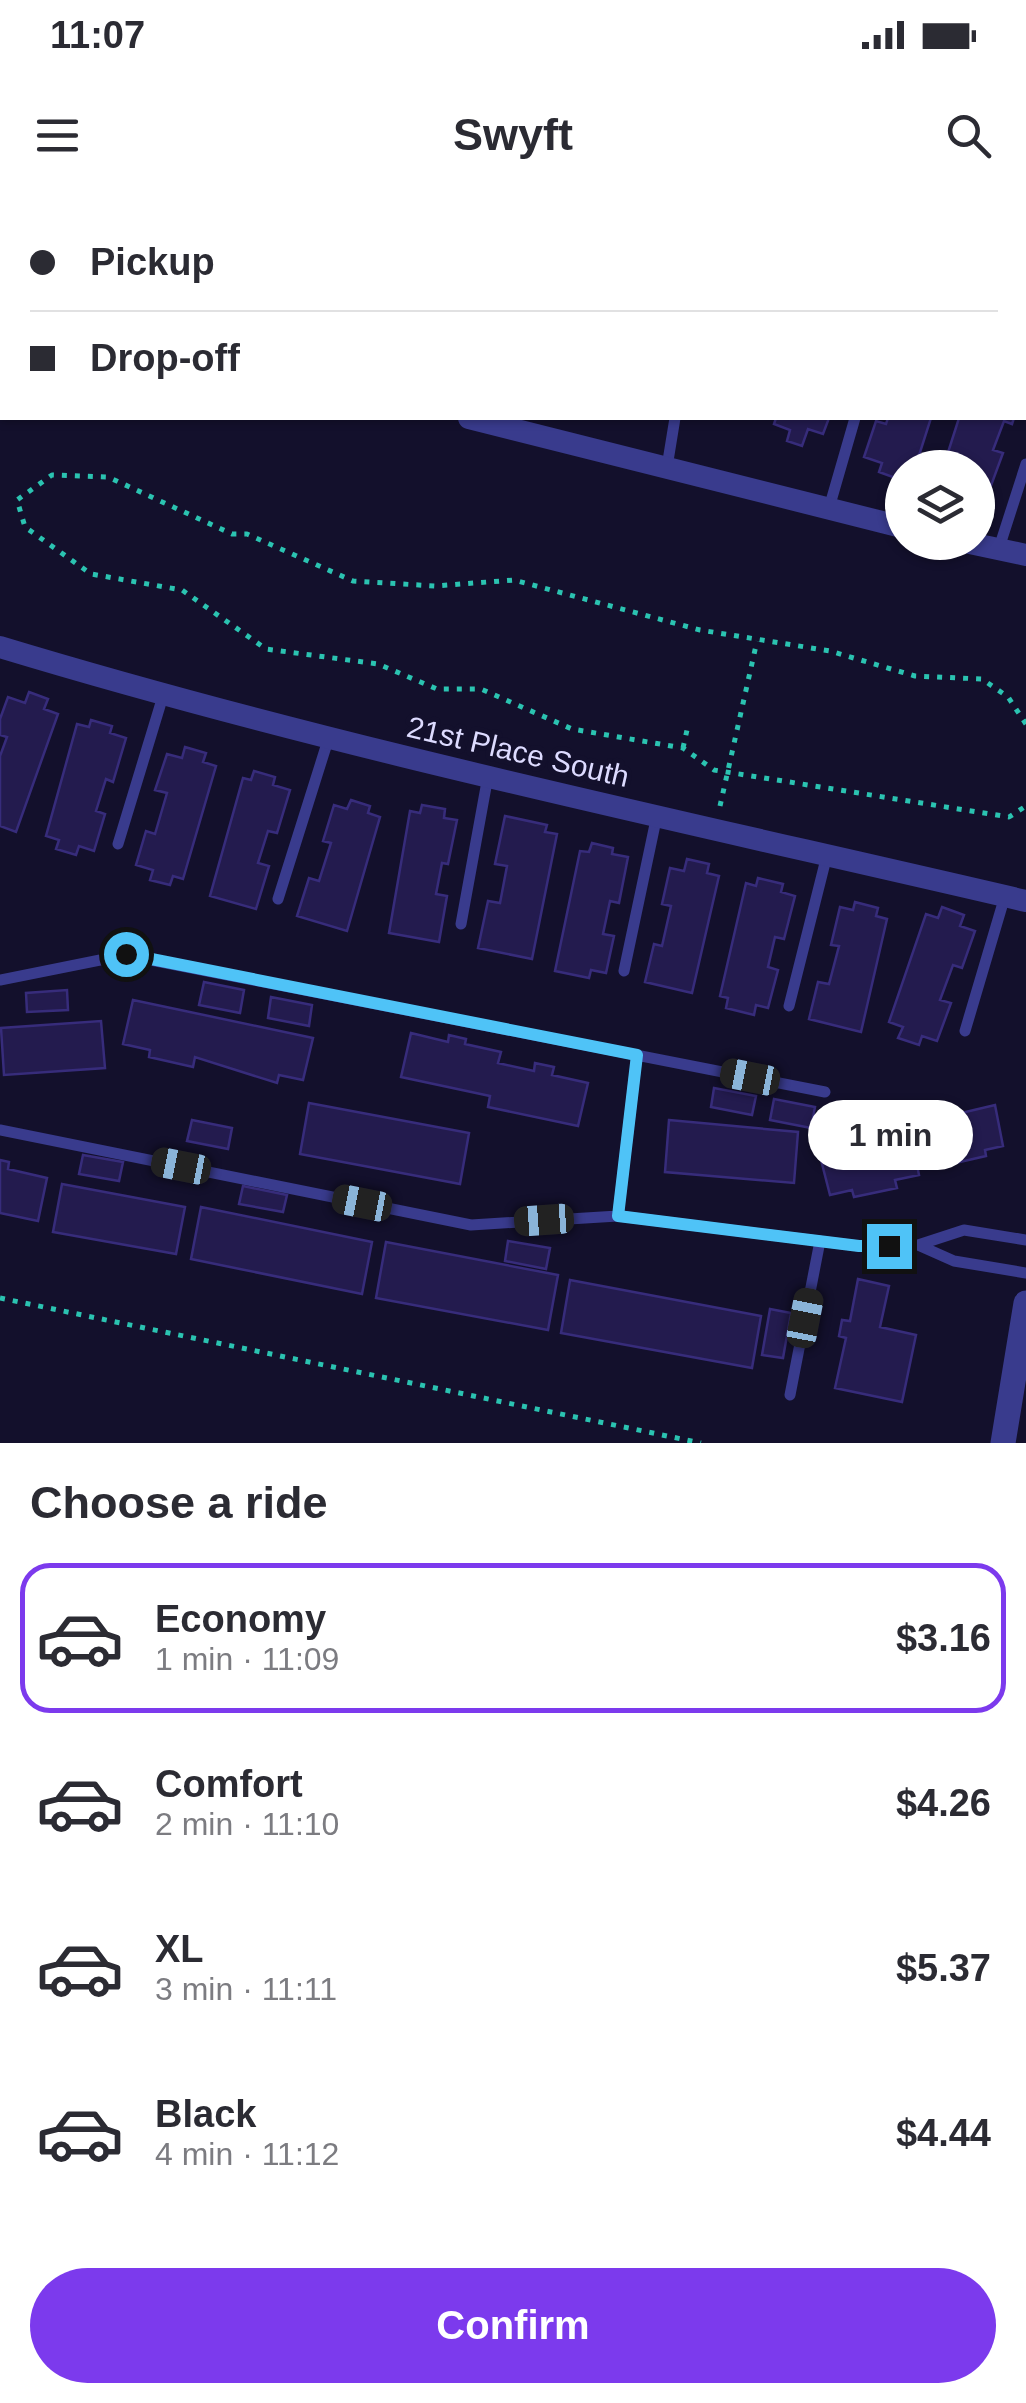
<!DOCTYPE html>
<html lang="en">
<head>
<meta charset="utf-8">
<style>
	body { margin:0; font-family:Arial,sans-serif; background:#f7f7f7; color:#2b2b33; height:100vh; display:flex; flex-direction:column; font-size:38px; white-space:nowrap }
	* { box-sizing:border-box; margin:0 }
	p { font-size:32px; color:#7c7c81 }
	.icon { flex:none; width:55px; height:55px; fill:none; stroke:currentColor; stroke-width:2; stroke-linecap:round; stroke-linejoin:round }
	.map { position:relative; height:1243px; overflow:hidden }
	.details { display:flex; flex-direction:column; background:#fff; flex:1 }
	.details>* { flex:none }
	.hud { position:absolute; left:0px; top:0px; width:1028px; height:220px; box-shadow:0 2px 8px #0004; display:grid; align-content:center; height:220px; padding:0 30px; background:#fff }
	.tools { position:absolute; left:885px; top:250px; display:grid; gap:20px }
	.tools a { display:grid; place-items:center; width:110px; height:110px; border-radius:50%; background:#fff; box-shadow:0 2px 8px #0004; font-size:50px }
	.end { position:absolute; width:45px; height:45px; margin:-22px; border:12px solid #4fc3f7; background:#111; box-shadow:0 0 0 5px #111 }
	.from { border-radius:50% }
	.bubble { position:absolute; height:70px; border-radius:35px; background:#fff; box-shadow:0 2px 8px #0004; font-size:32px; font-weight:700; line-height:70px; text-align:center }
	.car { position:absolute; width:30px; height:60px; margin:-30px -15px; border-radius:12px; box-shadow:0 0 8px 2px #0007; background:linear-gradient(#222 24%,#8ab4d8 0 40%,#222 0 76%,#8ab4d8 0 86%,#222 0) }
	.hud b { display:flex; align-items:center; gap:35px; height:95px; font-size:38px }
	.hud b+b { border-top:2px solid #e1e1e2 }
	.hud i { width:25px; height:25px; background:#2b2b33 }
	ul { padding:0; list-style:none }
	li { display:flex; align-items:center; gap:30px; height:150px; margin:0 20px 15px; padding:0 10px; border:5px solid transparent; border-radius:30px }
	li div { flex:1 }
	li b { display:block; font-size:38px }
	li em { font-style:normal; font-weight:700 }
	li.current { border-color:#7c3aed }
	li>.icon { width:90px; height:90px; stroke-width:1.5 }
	h2 { padding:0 30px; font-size:45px; line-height:120px }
	.button { display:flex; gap:20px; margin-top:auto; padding:20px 30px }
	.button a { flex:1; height:115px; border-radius:60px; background:#7c3aed; color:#fff; font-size:40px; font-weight:700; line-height:115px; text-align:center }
	.status { display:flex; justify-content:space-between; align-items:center; height:70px; padding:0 50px; background:#fff; direction:ltr }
	.status svg { height:28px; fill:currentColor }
	header { display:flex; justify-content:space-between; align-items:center; height:130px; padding:0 30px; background:#fff; font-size:45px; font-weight:700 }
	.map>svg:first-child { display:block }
	.building { fill:#231b4e; stroke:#372c7b; stroke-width:2.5 }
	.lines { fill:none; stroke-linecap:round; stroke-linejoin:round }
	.path { stroke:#2bc3b1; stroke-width:5; stroke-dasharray:5 8; stroke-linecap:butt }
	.service { stroke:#393b8d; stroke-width:11 }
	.minor { stroke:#393b8d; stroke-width:22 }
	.tertiary { stroke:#393b8d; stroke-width:25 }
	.route { stroke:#4fc3f7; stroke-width:12 }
	.labels { text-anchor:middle; stroke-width:10; stroke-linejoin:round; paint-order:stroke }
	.street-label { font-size:30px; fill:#dddbff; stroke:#13102c }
</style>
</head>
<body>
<div class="status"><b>11:07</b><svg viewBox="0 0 49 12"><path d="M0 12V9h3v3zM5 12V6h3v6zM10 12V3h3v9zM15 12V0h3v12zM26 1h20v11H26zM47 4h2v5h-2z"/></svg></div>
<header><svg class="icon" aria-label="menu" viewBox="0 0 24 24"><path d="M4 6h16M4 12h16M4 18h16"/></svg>Swyft<svg class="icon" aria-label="search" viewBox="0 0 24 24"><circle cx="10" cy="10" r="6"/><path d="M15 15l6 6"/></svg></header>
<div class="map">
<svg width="1026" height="1243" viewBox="0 0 1026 1243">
	<rect width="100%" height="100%" fill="#13102c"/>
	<path class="building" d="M776,218H829L823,234L808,229L802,246L787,241L790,230L774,224Z
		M888,218H931L915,268H902L901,280L879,272L882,263L864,257L876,221L886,224Z
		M959,218H1014L1012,224L1004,221L993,250L1003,253L989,291L978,287V268H943Z
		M29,492L48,499L44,509L58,514L16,632L0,626V556L7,537L0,535V519L8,497L25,503Z
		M91,520L112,526L110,533L126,538L113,582L106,579L96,611L105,614L94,651L79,646L76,655L56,649L59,640L46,636L77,524L89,527Z
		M185,547L206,553L203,562L216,566L183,679L173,676L170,685L150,680L153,670L136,665L146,631L155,634L167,593L155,590L167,554L182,558Z
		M254,571L275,577L273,585L290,590L277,633L268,631L258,663L269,666L256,709L210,696L243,578L251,580Z
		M351,600L370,606L368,613L380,617L347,731L297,716L309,678L319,681L331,643L323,641L334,605L347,609Z
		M422,605L445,609L444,618L457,620L448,664L442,663L436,694L447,696L439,742L389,733L410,611L420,613Z
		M505,616L547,625L545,632L557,634L532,759L478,748L488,701L500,703L507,666L495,664Z
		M592,643L613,648L612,654L628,657L619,703L610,701L603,734L614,736L606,773L591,770L589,778L555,771L580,651L589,652Z
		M687,659L709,664L707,673L719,676L692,793L645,782L654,744L662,746L671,706L662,704L670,668L684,671Z
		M758,678L783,684L781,692L795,696L784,739L775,737L768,767L778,770L768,808L756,805L754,815L726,808L728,798L720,796L746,683L756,686Z
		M855,702L878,708L876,716L887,719L861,832L809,819L818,782L829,784L839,746L831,745L840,707L853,710Z
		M942,707L964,715L960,726L975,731L962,768L953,765L940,800L951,803L937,841L922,836L919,845L898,838L903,827L889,822L926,714L938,718Z
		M204,782L244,790L240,813L199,805Z
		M67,790L68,810L27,812L26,793Z
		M271,797L312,805L309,826L268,818Z
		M133,800L313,838L303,880L279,875L277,883L195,857L193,867L149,857L150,850L123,844Z
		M101,821L105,868L4,875L1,828Z
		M411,833L448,842L449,835L466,839L465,844L501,852L498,863L534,871L535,863L554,867L552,875L588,883L578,926L488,907L490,896L401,877Z
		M714,888L756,896L752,915L711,907Z
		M774,899L815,907L811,928L770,920Z
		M309,903L469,933L460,984L300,954Z
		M995,905L1003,946L985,950L986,956L938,967L936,960L917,965L919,975L895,980L897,988L854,997L852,990L830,995L820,956L858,948L857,942L904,937L901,925L942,917L941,912L955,908L957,914Z
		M192,920L232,928L228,949L187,941Z
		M669,920L798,932L794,983L665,972Z
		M83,955L123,962L119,981L79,974Z
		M0,960L9,962L8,969L47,978L38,1021L0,1013Z
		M62,984L185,1007L176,1054L53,1032Z
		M243,986L287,995L283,1012L239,1004Z
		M201,1007L372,1042L362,1094L191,1059Z
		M508,1041L550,1048L546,1069L505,1061Z
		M386,1042L558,1075L548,1130L376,1098Z
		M858,1079L889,1086L880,1127L916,1135L902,1202L835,1188L846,1138L839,1136L842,1120L850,1121Z
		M570,1080L761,1116L752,1168L561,1133Z
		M770,1109L791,1113L783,1158L762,1155Z"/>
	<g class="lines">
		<path class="path" d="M1026,524L1008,497L982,479L915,476L830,451L700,430L514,380L435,386L353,381L247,334H232L108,277L52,275L17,300L25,327L91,374L182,390L266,449L378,464L437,489H481L572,529L683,548L714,570L1009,617L1026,606
			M683,548L687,530
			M720,606L757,441
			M0,1098L701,1243"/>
		<path class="service" d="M12,2V0
			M185,2V0
			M667,267L675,218
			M829,308L855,218
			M998,351L1026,264
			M118,644L163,496
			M278,699L329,537
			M461,724L488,576
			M624,771L657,615
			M0,780L125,755L825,892
			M789,806L827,655
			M965,831L1005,696
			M0,930L471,1025L618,1016L859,1046L918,1045
			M618,1016L637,855
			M1026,1040L964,1030L918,1045L954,1061L1026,1073
			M790,1195L820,1041"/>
		<path class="minor" d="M0,141H2
			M469,218L902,327
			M965,342L1026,355
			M0,447C337,549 683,621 1026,701"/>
		<path class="tertiary" d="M1003,1243L1026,1103"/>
	</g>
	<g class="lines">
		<path class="route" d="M126,754L637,855L618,1016L859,1046H889"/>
	</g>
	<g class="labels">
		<g class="street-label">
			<text transform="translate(518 552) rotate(13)" y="10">21st Place South</text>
		</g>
	</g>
</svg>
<div class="tools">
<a><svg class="icon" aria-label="layers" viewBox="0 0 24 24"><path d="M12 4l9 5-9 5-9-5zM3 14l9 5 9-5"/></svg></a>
</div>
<i class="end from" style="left:126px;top:754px"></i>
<i class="end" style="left:889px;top:1046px"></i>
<div class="bubble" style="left:808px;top:900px;width:165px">1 min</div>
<i class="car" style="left:750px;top:877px;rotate:281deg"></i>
<i class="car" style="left:181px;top:966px;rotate:281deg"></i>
<i class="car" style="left:362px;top:1003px;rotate:281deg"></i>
<i class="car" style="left:544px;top:1020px;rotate:266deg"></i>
<i class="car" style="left:805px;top:1118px;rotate:11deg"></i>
<div class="hud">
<b><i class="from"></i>Pickup</b>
<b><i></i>Drop-off</b>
</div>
</div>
<section class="details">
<h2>Choose a ride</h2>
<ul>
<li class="current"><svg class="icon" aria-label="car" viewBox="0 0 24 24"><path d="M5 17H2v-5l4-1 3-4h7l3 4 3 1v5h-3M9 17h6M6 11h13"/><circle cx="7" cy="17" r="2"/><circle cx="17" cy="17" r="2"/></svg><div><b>Economy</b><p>1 min · 11:09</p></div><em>$3.16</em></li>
<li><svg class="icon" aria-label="car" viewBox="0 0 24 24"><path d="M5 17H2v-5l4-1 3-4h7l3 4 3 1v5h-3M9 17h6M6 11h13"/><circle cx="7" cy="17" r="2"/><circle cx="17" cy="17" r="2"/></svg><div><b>Comfort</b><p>2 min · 11:10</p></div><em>$4.26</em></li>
<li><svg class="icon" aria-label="car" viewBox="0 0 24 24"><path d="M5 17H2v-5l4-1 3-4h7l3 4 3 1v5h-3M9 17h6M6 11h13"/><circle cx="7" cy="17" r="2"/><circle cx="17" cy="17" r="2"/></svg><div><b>XL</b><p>3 min · 11:11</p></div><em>$5.37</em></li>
<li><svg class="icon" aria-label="car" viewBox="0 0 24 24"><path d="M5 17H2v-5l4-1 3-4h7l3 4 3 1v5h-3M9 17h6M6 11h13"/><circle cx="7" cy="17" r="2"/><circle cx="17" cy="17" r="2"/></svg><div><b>Black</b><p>4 min · 11:12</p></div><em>$4.44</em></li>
</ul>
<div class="button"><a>Confirm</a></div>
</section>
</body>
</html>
